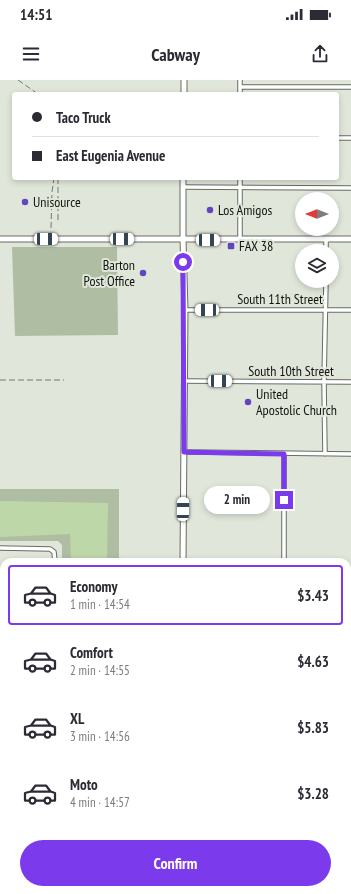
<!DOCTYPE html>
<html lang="en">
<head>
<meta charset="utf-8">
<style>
	body { margin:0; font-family:"PT Sans Narrow",sans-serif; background:#f2f2f3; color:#2b2b33; height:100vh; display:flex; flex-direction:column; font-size:15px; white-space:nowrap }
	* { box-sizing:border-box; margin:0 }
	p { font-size:13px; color:#7c7c81 }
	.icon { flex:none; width:22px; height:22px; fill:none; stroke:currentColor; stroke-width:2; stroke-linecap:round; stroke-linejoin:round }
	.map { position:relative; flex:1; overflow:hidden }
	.side { position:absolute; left:0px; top:478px; width:351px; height:336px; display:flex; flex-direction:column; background:#fff; border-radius:12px 12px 0 0; box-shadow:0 2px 6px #0003 }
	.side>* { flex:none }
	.guide { position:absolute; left:12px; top:12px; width:327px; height:88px; border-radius:4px; box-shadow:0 2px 6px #0003; display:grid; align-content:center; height:88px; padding:0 20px; background:#fff }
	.needle { width:26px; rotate:270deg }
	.buttons { position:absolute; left:295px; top:112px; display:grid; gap:8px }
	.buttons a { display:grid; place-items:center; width:44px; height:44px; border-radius:50%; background:#fff; box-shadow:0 2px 6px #0003; font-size:20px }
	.end { position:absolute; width:18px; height:18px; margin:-9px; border:5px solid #7c3aed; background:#fff; box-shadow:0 0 0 2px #fff }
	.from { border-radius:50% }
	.bubble { position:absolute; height:28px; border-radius:14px; background:#fff; box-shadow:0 2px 6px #0003; font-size:13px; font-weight:700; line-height:28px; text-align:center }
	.car { position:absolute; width:12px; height:24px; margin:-12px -6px; border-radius:5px; box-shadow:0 0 3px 1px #0007; background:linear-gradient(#fff 24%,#345 0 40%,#fff 0 76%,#345 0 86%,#fff 0) }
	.guide b { display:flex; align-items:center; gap:14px; height:38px; font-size:15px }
	.guide b+b { border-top:1px solid #e1e1e2 }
	.guide i { width:10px; height:10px; background:#2b2b33 }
	ul { padding:7px 0 0; list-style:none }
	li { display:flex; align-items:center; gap:12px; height:60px; margin:0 8px 6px; padding:0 12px; border:2px solid transparent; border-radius:4px }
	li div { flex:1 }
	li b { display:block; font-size:15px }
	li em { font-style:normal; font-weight:700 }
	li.on { border-color:#7c3aed }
	li>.icon { width:36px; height:36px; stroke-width:1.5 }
	.primary-button { display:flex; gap:8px; margin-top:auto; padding:8px 20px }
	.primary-button a { flex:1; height:46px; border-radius:24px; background:#7c3aed; color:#fff; font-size:16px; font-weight:700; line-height:46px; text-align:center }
	.status { display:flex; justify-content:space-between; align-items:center; height:28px; padding:0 20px; background:#fff; direction:ltr }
	.status svg { height:11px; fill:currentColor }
	header { display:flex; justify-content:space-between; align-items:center; height:52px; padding:0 20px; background:#fff; font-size:18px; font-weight:700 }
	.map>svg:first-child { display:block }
	.green { fill:#afbea2 }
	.water { fill:#bed7a8 }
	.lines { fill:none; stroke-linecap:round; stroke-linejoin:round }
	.street-casing { stroke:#666c61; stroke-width:5.5 }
	.secondary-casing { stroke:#666c61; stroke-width:7 }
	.street { stroke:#fff; stroke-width:3.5 }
	.secondary { stroke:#fff; stroke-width:5 }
	.rail { stroke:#747870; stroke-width:1; stroke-dasharray:6 3; stroke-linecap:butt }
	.route { stroke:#7c3aed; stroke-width:5 }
	.poi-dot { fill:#6346bf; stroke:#e0e7da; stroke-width:1.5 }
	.labels { text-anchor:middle; stroke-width:4; stroke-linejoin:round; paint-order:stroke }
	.poi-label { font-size:14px; fill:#121410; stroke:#e0e7da; text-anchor:start }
	.street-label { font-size:14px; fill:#121410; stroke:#e0e7da }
</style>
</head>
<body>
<div class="status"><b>14:51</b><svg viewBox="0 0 49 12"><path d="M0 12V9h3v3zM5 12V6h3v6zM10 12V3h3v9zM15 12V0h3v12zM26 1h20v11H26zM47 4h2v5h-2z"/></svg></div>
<header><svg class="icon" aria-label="menu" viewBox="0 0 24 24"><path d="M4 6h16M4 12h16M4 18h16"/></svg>Cabway<svg class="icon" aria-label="share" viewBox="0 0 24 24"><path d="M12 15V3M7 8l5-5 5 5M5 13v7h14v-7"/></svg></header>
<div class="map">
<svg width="351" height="814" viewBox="0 0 351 814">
	<rect width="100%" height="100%" fill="#e0e7da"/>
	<path class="green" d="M12,167H117L118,255L15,256Z
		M0,409H119V482H62V465L58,461H0Z"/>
	<path class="water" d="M0,421L108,423L107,482H71L70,454L0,457Z"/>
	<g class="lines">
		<defs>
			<path id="street" d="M240,0V14
				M240,7H351
				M337,58H351
				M240,98V160
				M183,107L351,108
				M326,171V159
				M185,230H351
				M184,301L351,302
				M184,372L351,374
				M325,374L324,302L326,201
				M0,468L50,469L54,472L55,482
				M284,482V374"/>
			<path id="secondary" d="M184,14V0
				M0,159H351
				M183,482L185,230L183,159V98
				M0,659H4
				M347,660H351
				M185,814V810"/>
		</defs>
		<use href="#street" class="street-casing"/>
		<use href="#secondary" class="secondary-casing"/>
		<use href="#street" class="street"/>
		<use href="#secondary" class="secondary"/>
		<path class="rail" d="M18,0L38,14
			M58,98V142
			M51,148L52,112L54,98
			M0,300H64
			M347,704H351
			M347,763L351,766
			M100,814V810
			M140,814V810"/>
	</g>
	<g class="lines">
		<path class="route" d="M183,182L184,372L284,374V420"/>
	</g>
	<g class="poi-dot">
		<circle cx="25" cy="122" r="4"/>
		<circle cx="210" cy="130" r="4"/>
		<rect x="227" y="162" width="8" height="8" rx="2"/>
		<circle cx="143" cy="193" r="4"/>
		<circle cx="248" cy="322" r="4"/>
	</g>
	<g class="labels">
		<g class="poi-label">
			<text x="33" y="127">Unisource</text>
			<text x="218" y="135">Los Amigos</text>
			<text x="239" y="171">FAX 38</text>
			<text x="135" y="190" text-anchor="end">Barton<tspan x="135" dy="16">Post Office</tspan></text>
			<text x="256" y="319">United<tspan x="256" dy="16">Apostolic Church</tspan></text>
		</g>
		<g class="street-label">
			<text x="280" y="224">South 11th Street</text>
			<text x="291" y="296">South 10th Street</text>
		</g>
	</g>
</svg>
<div class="buttons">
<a><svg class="needle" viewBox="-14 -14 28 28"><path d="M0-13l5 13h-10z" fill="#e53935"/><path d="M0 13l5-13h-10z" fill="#7c7c81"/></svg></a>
<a><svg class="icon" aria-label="layers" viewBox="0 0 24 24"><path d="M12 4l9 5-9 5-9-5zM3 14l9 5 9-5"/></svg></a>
</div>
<i class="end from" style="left:183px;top:182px"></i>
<i class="end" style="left:284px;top:420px"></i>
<div class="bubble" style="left:204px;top:406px;width:66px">2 min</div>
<i class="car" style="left:46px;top:159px;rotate:90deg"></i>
<i class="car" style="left:122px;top:159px;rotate:90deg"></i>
<i class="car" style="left:208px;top:160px;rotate:91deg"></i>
<i class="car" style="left:207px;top:230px;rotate:270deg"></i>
<i class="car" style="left:220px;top:301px;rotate:90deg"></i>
<i class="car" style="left:183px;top:429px;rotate:1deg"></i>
<div class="guide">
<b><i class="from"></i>Taco Truck</b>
<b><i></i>East Eugenia Avenue</b>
</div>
<section class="side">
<ul>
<li class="on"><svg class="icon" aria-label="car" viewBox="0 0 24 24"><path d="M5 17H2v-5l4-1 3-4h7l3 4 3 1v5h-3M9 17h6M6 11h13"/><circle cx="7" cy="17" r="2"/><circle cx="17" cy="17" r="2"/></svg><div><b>Economy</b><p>1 min · 14:54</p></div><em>$3.43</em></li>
<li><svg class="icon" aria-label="car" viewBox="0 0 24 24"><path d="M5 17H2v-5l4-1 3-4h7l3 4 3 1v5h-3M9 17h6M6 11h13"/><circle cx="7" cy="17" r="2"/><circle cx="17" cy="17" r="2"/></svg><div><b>Comfort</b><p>2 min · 14:55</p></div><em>$4.63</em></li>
<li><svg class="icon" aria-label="car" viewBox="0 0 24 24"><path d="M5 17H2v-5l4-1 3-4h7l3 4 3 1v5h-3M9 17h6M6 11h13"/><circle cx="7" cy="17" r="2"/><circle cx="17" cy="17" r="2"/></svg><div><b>XL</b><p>3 min · 14:56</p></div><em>$5.83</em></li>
<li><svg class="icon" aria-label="car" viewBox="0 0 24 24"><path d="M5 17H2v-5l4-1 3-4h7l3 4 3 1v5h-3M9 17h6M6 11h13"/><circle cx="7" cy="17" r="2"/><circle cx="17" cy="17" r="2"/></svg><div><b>Moto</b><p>4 min · 14:57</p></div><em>$3.28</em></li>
</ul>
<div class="primary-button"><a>Confirm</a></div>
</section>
</div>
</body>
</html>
